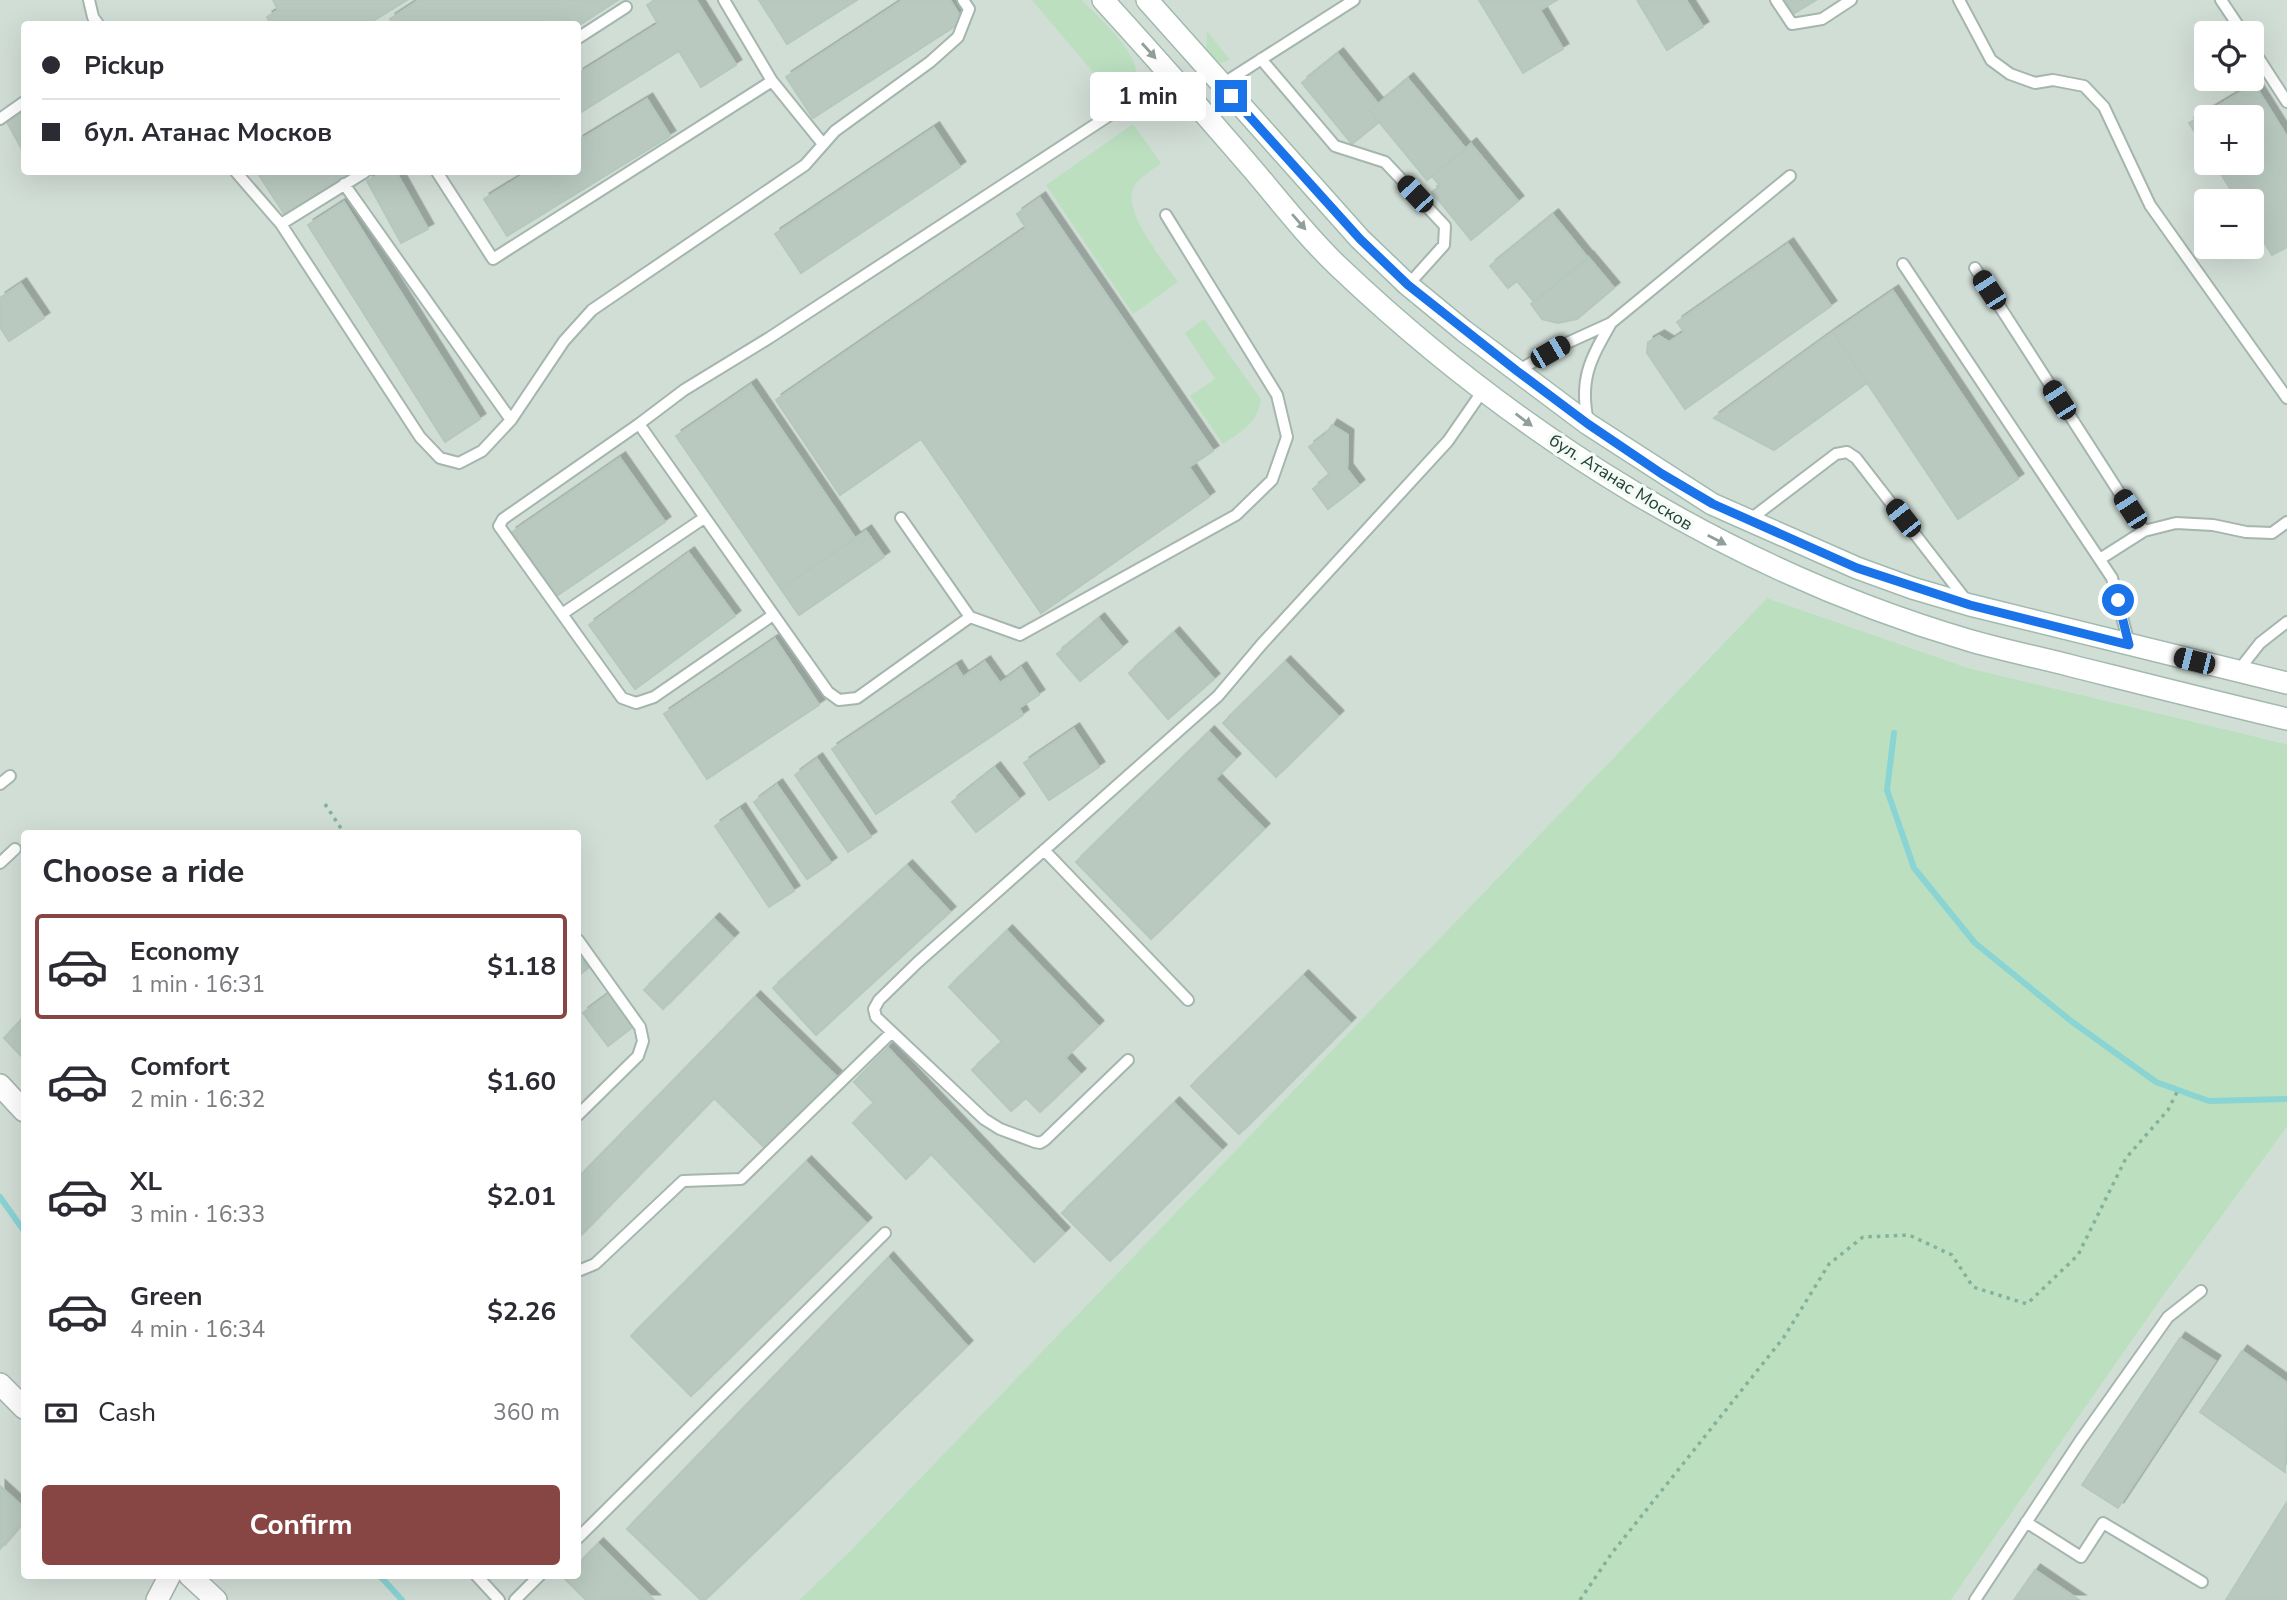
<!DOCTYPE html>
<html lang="en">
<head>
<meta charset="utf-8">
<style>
	body { margin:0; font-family:"Nunito Sans",sans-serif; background:#f7f7f7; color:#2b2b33; height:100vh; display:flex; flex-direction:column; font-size:26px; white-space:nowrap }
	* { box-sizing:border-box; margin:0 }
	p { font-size:23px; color:#7c7c81 }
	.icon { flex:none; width:38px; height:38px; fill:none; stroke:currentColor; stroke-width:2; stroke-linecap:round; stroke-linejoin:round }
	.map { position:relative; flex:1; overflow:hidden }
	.side { position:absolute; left:21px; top:830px; width:560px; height:749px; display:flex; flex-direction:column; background:#fff; border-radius:7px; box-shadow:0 7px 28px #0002 }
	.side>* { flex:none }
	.banner { position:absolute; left:21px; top:21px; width:560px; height:154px; border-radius:7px; box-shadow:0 7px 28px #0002; display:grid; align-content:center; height:154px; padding:0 21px; background:#fff }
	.tools { position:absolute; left:2194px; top:21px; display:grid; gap:14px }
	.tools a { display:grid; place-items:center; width:70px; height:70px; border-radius:7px; background:#fff; box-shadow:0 7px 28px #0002; font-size:35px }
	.end { position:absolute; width:32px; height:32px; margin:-16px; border:9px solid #1a73e8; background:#fff; box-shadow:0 0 0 4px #fff }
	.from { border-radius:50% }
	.bubble { position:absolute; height:49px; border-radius:7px; background:#fff; box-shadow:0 7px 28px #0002; font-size:23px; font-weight:700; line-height:49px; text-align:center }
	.car { position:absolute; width:21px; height:42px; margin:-21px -10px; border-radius:9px; box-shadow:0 0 5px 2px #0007; background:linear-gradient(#222 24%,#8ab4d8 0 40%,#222 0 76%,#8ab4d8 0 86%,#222 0) }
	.banner b { display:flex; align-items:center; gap:24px; height:66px; font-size:26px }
	.banner b+b { border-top:2px solid #e1e1e2 }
	.banner i { width:18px; height:18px; background:#2b2b33 }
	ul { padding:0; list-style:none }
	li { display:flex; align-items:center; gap:21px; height:105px; margin:0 14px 10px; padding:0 7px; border:4px solid transparent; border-radius:7px }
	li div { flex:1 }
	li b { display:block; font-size:26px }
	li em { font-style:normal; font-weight:700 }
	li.current { border-color:#874644 }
	li>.icon { width:63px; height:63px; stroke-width:1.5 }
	h2 { padding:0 21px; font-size:32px; line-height:84px }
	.pay { display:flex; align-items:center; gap:18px; height:77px; padding:0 21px; font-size:26px }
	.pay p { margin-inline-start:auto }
	.action { display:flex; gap:14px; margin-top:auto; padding:14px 21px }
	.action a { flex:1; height:80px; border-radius:7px; background:#874644; color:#fff; font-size:28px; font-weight:700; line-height:80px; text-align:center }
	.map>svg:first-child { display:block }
	.built { fill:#d1ded6; fill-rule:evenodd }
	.green { fill:#bcdfc0 }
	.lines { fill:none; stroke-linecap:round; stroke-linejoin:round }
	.stream { stroke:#8ad4d4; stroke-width:6 }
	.building { fill:#b9c9c0; stroke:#b5c8bd; stroke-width:2; filter:url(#shadow) }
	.service-casing { stroke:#a5b6ae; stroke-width:14 }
	.minor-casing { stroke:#a5b6ae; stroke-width:24 }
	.secondary-casing { stroke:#a1baae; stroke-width:24 }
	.path { stroke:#83b29c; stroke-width:3.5; stroke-dasharray:3.5 5; stroke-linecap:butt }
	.service { stroke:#fff; stroke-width:10 }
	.minor { stroke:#fff; stroke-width:21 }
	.secondary { stroke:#fff; stroke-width:21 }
	.oneway { fill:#90a099 }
	.route { stroke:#1a73e8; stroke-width:9 }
	.labels { text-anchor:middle; stroke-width:7; stroke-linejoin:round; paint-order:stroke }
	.street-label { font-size:18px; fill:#224033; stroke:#f4faf6 }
</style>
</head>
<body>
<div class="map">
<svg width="2287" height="1600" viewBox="0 0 2287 1600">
	<defs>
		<filter id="shadow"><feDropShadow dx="5.5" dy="-5.5" stdDeviation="0" flood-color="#0004"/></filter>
	</defs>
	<rect width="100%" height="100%" fill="#e3eee8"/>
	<path class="built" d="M0,0H2287V744L1969,668L1767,598L850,1551L799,1600H203L177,1581L159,1600H0ZM24,24H578V172H24ZM2207,33H2252V79H2207ZM2207,117H2252V163H2207ZM2207,201H2252V247H2207ZM24,833H578V1575H24Z
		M2287,1127V1600H1951L2161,1299Z"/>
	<path class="green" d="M1032,0H1082C1097,16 1148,60 1134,83C1132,87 1125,91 1122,95L1108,90Z
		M1207,31L1230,60L1219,63L1206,51Z
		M1133,124L1161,163C1154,169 1141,176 1135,185C1119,209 1164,261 1178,282L1133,314L1046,185Z
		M1204,319L1261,399C1259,422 1240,433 1223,444L1190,396L1215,379L1185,333Z
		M1767,598L1969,668L2287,744V1127L2161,1299L1951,1600H799L850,1551Z"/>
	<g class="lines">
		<path class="stream" d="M1894,733L1887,790L1914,868L1975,943L2071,1021L2156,1082L2209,1101L2287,1099
			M0,1197L24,1231
			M379,1575L402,1600"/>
	</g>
	<path class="building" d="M273,0H407L368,24H271L267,17L278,10Z
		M419,0H618L578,26L393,24L390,19Z
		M656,0H696L736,65L701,87L679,51L578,114V74L658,24L647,5Z
		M759,0H857L787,44Z
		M903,0H950L963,21L813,118L786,77Z
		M1479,0H1557L1540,10L1563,49L1523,73Z
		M1637,0H1686L1703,27L1667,50Z
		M1785,0H1816L1793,14Z
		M1338,54L1378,104L1370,111L1379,122L1352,144L1302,83Z
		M1408,79L1466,149L1427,180L1370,111Z
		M2254,84L2287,137V247L2272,255L2252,223V201H2238L2214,163H2252V117H2207V151L2189,123Z
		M647,99L670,136L507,236L484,199L528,172H578V141Z
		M24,112V153L7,122Z
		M934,128L960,167L801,273L775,234Z
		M1471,144L1518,201L1471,240L1432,192L1440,186L1432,176Z
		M257,172H352L285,215Z
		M384,172H396L428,229L401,243L367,181Z
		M1040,198L1213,451L1189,467L1209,497L1041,613L921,439L840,495L776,400L1026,228L1017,214Z
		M344,202L480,419L445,442L308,225Z
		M1553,215L1588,258L1534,302L1517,281L1508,288L1490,266Z
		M1788,244L1831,306L1685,409L1647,353L1648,342L1659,336L1669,342L1684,332L1677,322Z
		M1588,257L1614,288L1577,319L1558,323L1542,319L1531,304Z
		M21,284L44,318L9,341L0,327V298Z
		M1893,291L2018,479L1958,519L1833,332Z
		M1833,332L1867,383L1774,450L1714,418Z
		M751,385L855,538L781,589L676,436Z
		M1332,425L1348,435L1347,469L1359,485L1328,509L1313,489L1330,475L1309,447L1327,433Z
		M620,458L665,522L555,597L511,533Z
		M866,531L884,557L799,615L781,589Z
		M689,553L735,616L635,689L589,625Z
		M1099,619L1122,647L1080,681L1057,654Z
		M1174,633L1214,679L1168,719L1129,673Z
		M775,639L819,705L707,779L664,714Z
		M985,662L1000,683L1021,668L1039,695L1019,708L1023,715L876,814L832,749L956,666L963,677Z
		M1285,662L1338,716L1276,777L1223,723Z
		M1074,729L1099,767L1049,800L1024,763Z
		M1209,732L1235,759L1215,779L1264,829L1151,939L1076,862Z
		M817,759L871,837L848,852L795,775Z
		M995,768L1019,799L976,832L952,802Z
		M777,785L831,863L807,879L754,802Z
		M740,809L794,891L769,907L715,826Z
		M907,866L950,912L816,1035L773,988Z
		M714,919L733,938L663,1009L644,990Z
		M1007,931L1098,1026L1065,1058L1080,1074L1040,1112L1026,1098L1011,1111L972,1070L1002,1042L949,987Z
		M578,954L588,968L578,976Z
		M1303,976L1350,1023L1239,1134L1191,1086Z
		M609,994L634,1026L608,1046L583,1013Z
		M755,997L837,1077L766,1149L714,1098L578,1238V1178Z
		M24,1017V1059L4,1038Z
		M888,1048L1064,1233L1034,1262L931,1154L906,1179L853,1123L874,1103L854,1082Z
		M1174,1103L1221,1150L1110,1261L1062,1213Z
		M806,1162L866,1223L691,1396L631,1336Z
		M888,1258L967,1346L705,1600H701L627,1529Z
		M2180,1338L2215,1361L2118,1508L2082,1485Z
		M2242,1351L2287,1383L2285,1472L2200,1412Z
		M0,1486L24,1508V1521L0,1549Z
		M2287,1502V1600H2226Z
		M598,1544L654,1600H586L564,1578L567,1575H578V1564Z
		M2035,1570L2079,1600H2014Z"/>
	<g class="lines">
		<defs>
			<path id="service" d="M89,0L93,17L98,24
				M724,0L772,81L823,144
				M1776,0L1792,24L1822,19L1851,0
				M1959,0L1991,60L2010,74L2035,83L2053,80L2084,86L2104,107L2150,205L2287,398
				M2221,0L2243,33
				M578,38L626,7
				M2252,48L2287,102
				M1261,59L1335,146L1385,162L1445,226L1444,245L1408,285
				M1221,85L1354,0
				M0,119L24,102
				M236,172L281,224L420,437L440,458L459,463L482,451L511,420L564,341L592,310L805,165L835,131L930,62L958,37L969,9L963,0
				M437,172L493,259L772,81
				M344,184L511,420
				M1166,215L1277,395L1287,437L1272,480L1236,515L1020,635L970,617L857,698L839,700L828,692L639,424L684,390L769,338L1171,75
				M281,224L365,172
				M1903,264L2112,578L2129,644
				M1975,268L2144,531
				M1517,371L1567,343L1611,323L1790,176
				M1588,422C1579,379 1590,360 1611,323
				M639,424L503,519L499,526L622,698L636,703L654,697L773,615
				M901,518L970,617
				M1748,521L1836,454L1847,452L1856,458L1966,600
				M2100,559L2144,531L2176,523L2213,525L2246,532L2272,533L2287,522
				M562,614L704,518
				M2238,671L2260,643L2287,622
				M0,784L10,776
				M1044,850L1188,1000
				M0,863L15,849
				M578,940L640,1027L643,1041L638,1056L578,1115
				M1128,1060L1045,1140L1040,1143L1035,1142L1000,1129L984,1119L876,1017L874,1009L879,1000L918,962L1218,696L1261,645L1448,441L1484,389
				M578,1271L595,1264L683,1181L741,1179L892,1032
				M2026,1522L2081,1557L2103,1523L2202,1582
				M578,1538L885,1233
				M476,1575L499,1600
				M515,1600L540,1575
				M1975,1600L2080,1441L2168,1317L2201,1291"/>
			<path id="minor" d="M0,1085L24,1111
				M0,1384L24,1408
				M189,1575L216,1600
				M157,1600L170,1575"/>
			<path id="secondary" d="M1103,0C1155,57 1205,114 1255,172C1282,204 1309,239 1340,268C1518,437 1731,570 1968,640C2002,650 2037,657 2072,666C2144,684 2215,702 2287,719
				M1147,0L1360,239L1408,285L1464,331L1588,424L1712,504L1857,568L1912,588L1970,605L2287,683"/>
		</defs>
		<use href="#service" class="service-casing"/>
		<use href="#minor" class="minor-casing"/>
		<use href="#secondary" class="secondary-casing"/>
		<path class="path" d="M325,804L344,833
			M1580,1600L1612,1553L1784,1337L1829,1264L1863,1237L1909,1235L1952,1255L1973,1287L2027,1304L2078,1255L2126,1158L2168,1110L2178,1090"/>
		<use href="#service" class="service"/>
		<use href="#minor" class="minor"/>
		<use href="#secondary" class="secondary"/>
	</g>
	<defs><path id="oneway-solid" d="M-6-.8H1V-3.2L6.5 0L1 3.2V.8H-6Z" transform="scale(1.75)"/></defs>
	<g class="oneway">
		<use href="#oneway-solid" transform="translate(1149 51) rotate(48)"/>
		<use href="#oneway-solid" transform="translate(1299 222) rotate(49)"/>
		<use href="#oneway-solid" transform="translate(1524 420) rotate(37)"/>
		<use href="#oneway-solid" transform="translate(1717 540) rotate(27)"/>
	</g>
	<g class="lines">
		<path class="route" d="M1231,96L1360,239L1408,285L1517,371L1588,424L1662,474L1713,504L1857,568L1970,605L2129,645L2118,600"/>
	</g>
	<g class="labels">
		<g class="street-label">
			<text transform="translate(1621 482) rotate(32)" y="6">бул. Атанас Москов</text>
		</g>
	</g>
</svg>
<div class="tools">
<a><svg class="icon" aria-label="locate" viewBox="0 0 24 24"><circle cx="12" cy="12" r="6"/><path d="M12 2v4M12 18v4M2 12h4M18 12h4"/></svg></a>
<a>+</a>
<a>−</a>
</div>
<i class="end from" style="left:2118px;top:600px"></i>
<i class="end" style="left:1231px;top:96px"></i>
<div class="bubble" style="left:1090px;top:72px;width:116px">1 min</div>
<i class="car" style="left:1415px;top:194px;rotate:317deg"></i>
<i class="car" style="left:1989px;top:290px;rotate:327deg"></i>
<i class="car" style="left:1550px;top:352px;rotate:60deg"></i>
<i class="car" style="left:2059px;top:400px;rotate:327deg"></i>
<i class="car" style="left:2130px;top:509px;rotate:327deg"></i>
<i class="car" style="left:1903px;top:518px;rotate:322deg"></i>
<i class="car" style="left:2194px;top:661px;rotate:284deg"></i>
<div class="banner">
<b><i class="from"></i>Pickup</b>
<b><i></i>бул. Атанас Москов</b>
</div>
<section class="side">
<h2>Choose a ride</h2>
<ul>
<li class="current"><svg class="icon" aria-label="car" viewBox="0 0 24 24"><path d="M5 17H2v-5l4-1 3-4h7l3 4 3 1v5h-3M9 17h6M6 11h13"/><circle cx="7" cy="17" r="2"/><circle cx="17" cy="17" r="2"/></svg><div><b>Economy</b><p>1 min · 16:31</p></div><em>$1.18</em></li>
<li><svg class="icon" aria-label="car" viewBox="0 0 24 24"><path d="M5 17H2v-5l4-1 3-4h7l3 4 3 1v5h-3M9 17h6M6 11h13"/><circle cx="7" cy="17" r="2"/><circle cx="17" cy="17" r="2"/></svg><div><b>Comfort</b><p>2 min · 16:32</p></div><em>$1.60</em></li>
<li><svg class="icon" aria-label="car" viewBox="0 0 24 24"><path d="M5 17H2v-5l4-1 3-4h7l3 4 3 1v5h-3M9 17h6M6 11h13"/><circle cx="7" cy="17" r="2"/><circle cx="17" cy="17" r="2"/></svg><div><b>XL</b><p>3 min · 16:33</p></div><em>$2.01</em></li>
<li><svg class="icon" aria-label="car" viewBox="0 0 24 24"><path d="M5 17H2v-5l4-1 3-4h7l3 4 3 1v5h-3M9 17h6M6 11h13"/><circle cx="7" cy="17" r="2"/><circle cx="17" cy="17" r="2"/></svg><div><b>Green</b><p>4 min · 16:34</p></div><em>$2.26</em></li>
</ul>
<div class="pay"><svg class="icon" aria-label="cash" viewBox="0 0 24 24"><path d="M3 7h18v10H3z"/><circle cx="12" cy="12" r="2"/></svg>Cash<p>360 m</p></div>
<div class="action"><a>Confirm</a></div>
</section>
</div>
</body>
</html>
